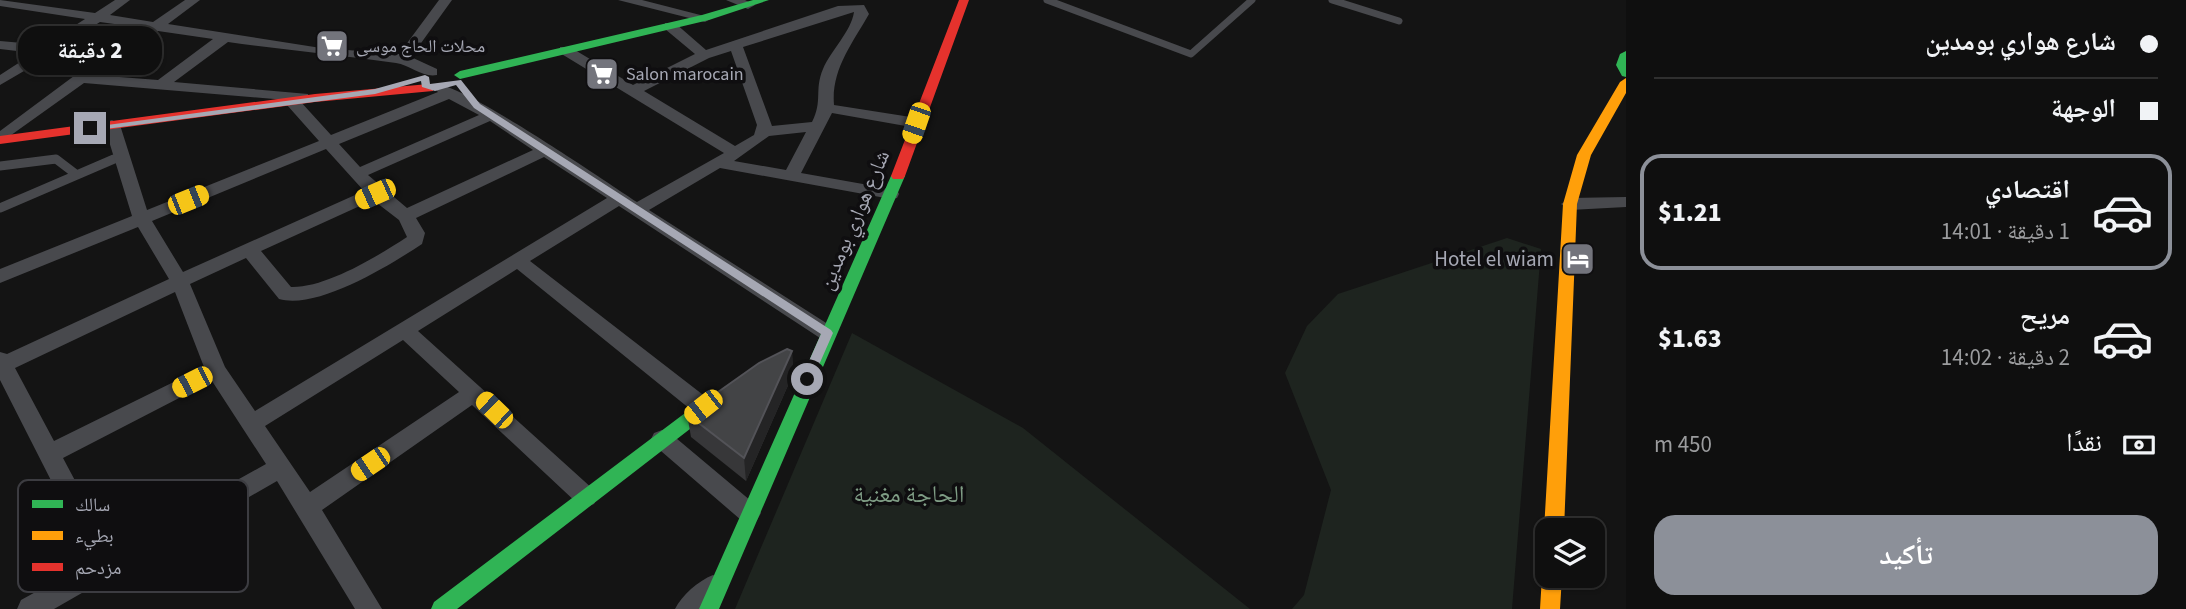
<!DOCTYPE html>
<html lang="ar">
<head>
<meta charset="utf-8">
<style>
	body { margin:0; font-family:"Source Sans 3","Noto Naskh Arabic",sans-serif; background:#181818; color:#f1f3f6; direction:rtl; height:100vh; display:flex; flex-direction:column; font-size:26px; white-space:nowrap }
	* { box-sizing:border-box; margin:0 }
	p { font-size:23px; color:#9b9c9e }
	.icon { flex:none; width:38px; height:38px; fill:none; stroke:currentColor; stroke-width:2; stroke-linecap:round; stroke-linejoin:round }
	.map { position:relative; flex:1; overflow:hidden; direction:ltr }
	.side { display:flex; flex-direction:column; background:#0f0f0f; width:560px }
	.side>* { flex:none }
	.hud { display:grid; align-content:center; height:154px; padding:0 28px; background:#0f0f0f }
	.fabs { position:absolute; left:1535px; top:518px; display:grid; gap:14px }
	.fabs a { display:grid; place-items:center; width:70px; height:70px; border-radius:14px; background:#0f0f0f; box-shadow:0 2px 5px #0004,0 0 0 2px #2f2f2f; font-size:35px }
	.end { position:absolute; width:32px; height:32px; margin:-16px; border:9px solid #a6a8b4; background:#111; box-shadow:0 0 0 4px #111 }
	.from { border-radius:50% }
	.bubble { position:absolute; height:49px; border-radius:21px; background:#0f0f0f; box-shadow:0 2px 5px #0004,0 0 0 2px #2f2f2f; font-size:23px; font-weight:800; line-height:49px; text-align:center; direction:rtl }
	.car { position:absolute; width:21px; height:42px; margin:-21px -10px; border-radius:9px; box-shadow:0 0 5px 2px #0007; background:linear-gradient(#f5c518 24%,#345 0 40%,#f5c518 0 76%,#345 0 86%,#f5c518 0) }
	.hud b { display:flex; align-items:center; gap:24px; height:66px; font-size:26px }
	.hud b+b { border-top:2px solid #2f2f2f }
	.hud i { width:18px; height:18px; background:#f1f3f6 }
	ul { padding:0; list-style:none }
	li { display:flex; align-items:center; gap:21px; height:116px; margin:0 14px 10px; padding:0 14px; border:4px solid transparent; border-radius:21px }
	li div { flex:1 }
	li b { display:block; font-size:26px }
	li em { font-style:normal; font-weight:800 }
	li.current { border-color:#8c9099 }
	li>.icon { width:63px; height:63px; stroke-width:1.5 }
	.pay { display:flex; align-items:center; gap:18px; height:77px; padding:0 28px; font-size:26px }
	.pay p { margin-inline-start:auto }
	.primary-button { display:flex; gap:14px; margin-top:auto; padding:14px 28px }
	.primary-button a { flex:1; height:80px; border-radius:21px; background:#8c9099; color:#fff; font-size:28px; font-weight:800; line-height:80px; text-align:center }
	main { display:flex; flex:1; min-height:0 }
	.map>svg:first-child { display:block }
	.green { fill:#1e241f }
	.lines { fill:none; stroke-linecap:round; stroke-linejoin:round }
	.lane-far1 { stroke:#48494d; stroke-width:7 }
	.lane { stroke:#48494d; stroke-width:9 }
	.street { fill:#48494d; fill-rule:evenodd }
	.fast { fill:#30b455; fill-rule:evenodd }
	.slow { fill:#ff9f0a; fill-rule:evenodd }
	.jam { fill:#e5322d; fill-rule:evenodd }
	.wall { fill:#373739 }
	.shaded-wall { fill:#242425 }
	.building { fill:#434446; stroke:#535358; stroke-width:2 }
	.route { fill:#a6a8b4 }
	.labels { text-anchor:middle; stroke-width:7; stroke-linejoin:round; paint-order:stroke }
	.far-poi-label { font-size:18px; fill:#a6a8b4; stroke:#0f0e10; text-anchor:start }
	.street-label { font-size:21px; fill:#a6a8b4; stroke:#0f0e10 }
	.poi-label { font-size:21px; fill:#a6a8b4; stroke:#0f0e10; text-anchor:end }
	.near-park-label { font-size:24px; fill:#7f9d85; stroke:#0f0e10 }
	.key { fill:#0f0e10; stroke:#3c3c41; stroke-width:2 }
	.key-label { font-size:19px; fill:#a6a8b4 }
</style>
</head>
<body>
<main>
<section class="side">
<div class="hud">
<b><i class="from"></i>شارع هواري بومدين</b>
<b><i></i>الوجهة</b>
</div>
<ul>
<li class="current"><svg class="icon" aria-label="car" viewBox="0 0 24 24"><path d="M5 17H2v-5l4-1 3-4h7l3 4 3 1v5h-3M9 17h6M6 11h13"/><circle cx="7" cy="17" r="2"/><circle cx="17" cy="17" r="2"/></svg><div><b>اقتصادي</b><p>1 دقيقة · 14:01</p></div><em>$1.21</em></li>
<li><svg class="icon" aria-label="car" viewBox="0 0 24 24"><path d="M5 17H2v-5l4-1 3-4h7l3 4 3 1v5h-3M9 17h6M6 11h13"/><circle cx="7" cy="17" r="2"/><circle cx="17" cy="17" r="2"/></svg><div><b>مريح</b><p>2 دقيقة · 14:02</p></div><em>$1.63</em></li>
</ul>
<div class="pay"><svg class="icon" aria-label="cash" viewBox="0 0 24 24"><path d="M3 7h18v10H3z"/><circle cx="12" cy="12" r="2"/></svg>نقدًا<p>450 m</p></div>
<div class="primary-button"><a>تأكيد</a></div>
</section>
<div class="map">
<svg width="1626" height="609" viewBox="0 0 1626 609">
	<rect width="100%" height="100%" fill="#141414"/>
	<path class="green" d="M1507,238L1541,249L1512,609H1292L1304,595L1331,490L1285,373L1307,326L1338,294Z
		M852,333L1023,428L1250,609H735Z"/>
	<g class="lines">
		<path class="lane-far1" d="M1047,0L1191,54L1252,0
			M1332,0L1399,21
			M46,160H58
			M110,160L122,155"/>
		<path class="lane" d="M0,166L56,159L77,175
			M0,208L114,159"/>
		<path class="street" d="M0,0L95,13L115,0H130L110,15L153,22L185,0H200L168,24L321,48L399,54L439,0H452L411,57L437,69V75C423,78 410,65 396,63C340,55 284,50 228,42L174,82L308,94V100L300,101L331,135L438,92L434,88L436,85C458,80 609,184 637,202L724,153L560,53V47H570L633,85L695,54L665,29V23H675L706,50L838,6L864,5L869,14C852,44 831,70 834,105L917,118L925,123L917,128L832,113L801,173L891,189L897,190L899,194L897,198L891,199L720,168L649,210L834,328L837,333L834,338H820L619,206L530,261L711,401L714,407L711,413L703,416L695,413L517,269L418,331L594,490L598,497L594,504L586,507L578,504L472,405L322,510L382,609H355L277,481L54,609H17L21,600L92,561L0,380V352L7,354L169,279L138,227L0,283V269L132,216L104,125L106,122L112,120L120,125L147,210L319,141L287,105L286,100L84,83L0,143V131L78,73L36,64L0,85V75L34,53L0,49V41L45,45L85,19L0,6ZM854,12C851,32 831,50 823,69C814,90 823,101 812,122L772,126L743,47ZM100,22L143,28L88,66L46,57ZM158,31L213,39L158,80L94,75ZM731,51L757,125L754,135L735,146L644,91L709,58ZM449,99L479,115L360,167L339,144ZM490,121L533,150L407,208L368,175ZM806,132L786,170L734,161L769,136ZM326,149L364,191L183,272L152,221ZM544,157L607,198L255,411L225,367L190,284L246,258L279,299C318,310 390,265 422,244L425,233L416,218ZM373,200L399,220L407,237C378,256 326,288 291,287L261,251ZM175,292L204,367L54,441L15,368ZM403,340L459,392L310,492L265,426ZM212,381L266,464L112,550L63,458Z
			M618,0H642L712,18L705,22Z
			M726,0H745L755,5L748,9Z
			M1626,197V207L1570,210L1561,204L1570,198Z
			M662,430L670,433L757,506L761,513L757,520L749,523L741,520L654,445L651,439L654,433Z
			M713,575L722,579L726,587L722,595L707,609H675C682,595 698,581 713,575Z"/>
		<path class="fast" d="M753,0H769L709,20L460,79L454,75L460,71L702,15Z
			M1626,51V77L1622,76L1616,65L1620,54Z
			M898,172L905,176L719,609H699L891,176Z
			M715,393L721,395L724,400L721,405L457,609H431L434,602L709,395Z"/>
		<path class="slow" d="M1626,78V93L1591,155L1577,204L1564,530H1547V536L1544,530L1563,204L1577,155L1620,82Z
			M1547,568V576H1562L1560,609H1540L1542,576Z"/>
		<path class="jam" d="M959,0H969L905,176L903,179H893L891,176Z
			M429,84L433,85V91L315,102L0,144V136L315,94Z"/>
	</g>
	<path class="wall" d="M792,351L793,374L746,481L691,437L687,414Z"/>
	<path class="shaded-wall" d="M792,351L793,374L746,481L744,458Z"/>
	<path class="building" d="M787,349L792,351L744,458L687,414L759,363Z"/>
	<path class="route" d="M425,75L429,77L430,84L461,80L480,104L831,330L833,333L811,383H803L801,379L821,334L474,108L456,85L435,91L422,87L421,81L375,94L90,131L85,128L375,89Z"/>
	<defs>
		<symbol id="supermarket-square" viewBox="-11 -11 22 22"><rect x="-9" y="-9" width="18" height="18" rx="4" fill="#73747c" stroke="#0f0e10"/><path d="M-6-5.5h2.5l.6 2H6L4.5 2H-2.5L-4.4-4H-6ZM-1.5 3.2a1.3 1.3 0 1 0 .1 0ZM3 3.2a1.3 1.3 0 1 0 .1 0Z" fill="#fff"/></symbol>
		<symbol id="hotel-square" viewBox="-11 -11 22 22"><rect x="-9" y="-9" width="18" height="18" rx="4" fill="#73747c" stroke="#0f0e10"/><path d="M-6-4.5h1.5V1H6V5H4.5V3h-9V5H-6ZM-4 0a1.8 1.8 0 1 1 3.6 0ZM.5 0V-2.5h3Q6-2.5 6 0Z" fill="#fff"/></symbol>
	</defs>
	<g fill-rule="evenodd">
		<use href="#supermarket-square" x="313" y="27" width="38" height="38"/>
		<use href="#supermarket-square" x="583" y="55" width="38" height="38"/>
		<use href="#hotel-square" x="1559" y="240" width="38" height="38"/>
	</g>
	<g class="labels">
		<g class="far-poi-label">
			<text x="356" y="52">محلات الحاج موسى</text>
			<text x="626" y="80">Salon marocain</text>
		</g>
		<g class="street-label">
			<text transform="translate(854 220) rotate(-67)" y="7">شارع هواري بومدين</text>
		</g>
		<g class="poi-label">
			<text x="1554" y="266">Hotel el wiam</text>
		</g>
		<g class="near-park-label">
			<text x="909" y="502">الحاجة مغنية</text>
		</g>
	</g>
	<rect x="18" y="480" width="230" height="112" rx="10" class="key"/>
	<rect x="32" y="500" width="31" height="8" fill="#30b455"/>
	<rect x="32" y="531" width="31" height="9" fill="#ff9f0a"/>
	<rect x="32" y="563" width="31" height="8" fill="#e5322d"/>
	<g class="key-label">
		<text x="75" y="511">سالك</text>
		<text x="75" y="542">بطيء</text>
		<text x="75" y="574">مزدحم</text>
	</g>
</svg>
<div class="fabs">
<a><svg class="icon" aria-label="layers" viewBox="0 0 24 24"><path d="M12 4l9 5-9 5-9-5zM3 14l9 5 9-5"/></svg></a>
</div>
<i class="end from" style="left:807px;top:379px"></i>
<i class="end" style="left:90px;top:128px"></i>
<div class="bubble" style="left:18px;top:26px;width:144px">2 دقيقة</div>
<i class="car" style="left:916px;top:123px;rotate:199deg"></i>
<i class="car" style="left:375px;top:194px;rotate:246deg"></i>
<i class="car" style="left:188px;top:200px;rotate:68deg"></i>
<i class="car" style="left:192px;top:382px;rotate:243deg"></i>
<i class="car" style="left:703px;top:407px;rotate:232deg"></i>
<i class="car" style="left:494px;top:410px;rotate:314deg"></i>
<i class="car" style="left:370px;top:464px;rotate:236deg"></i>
</div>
</main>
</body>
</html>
